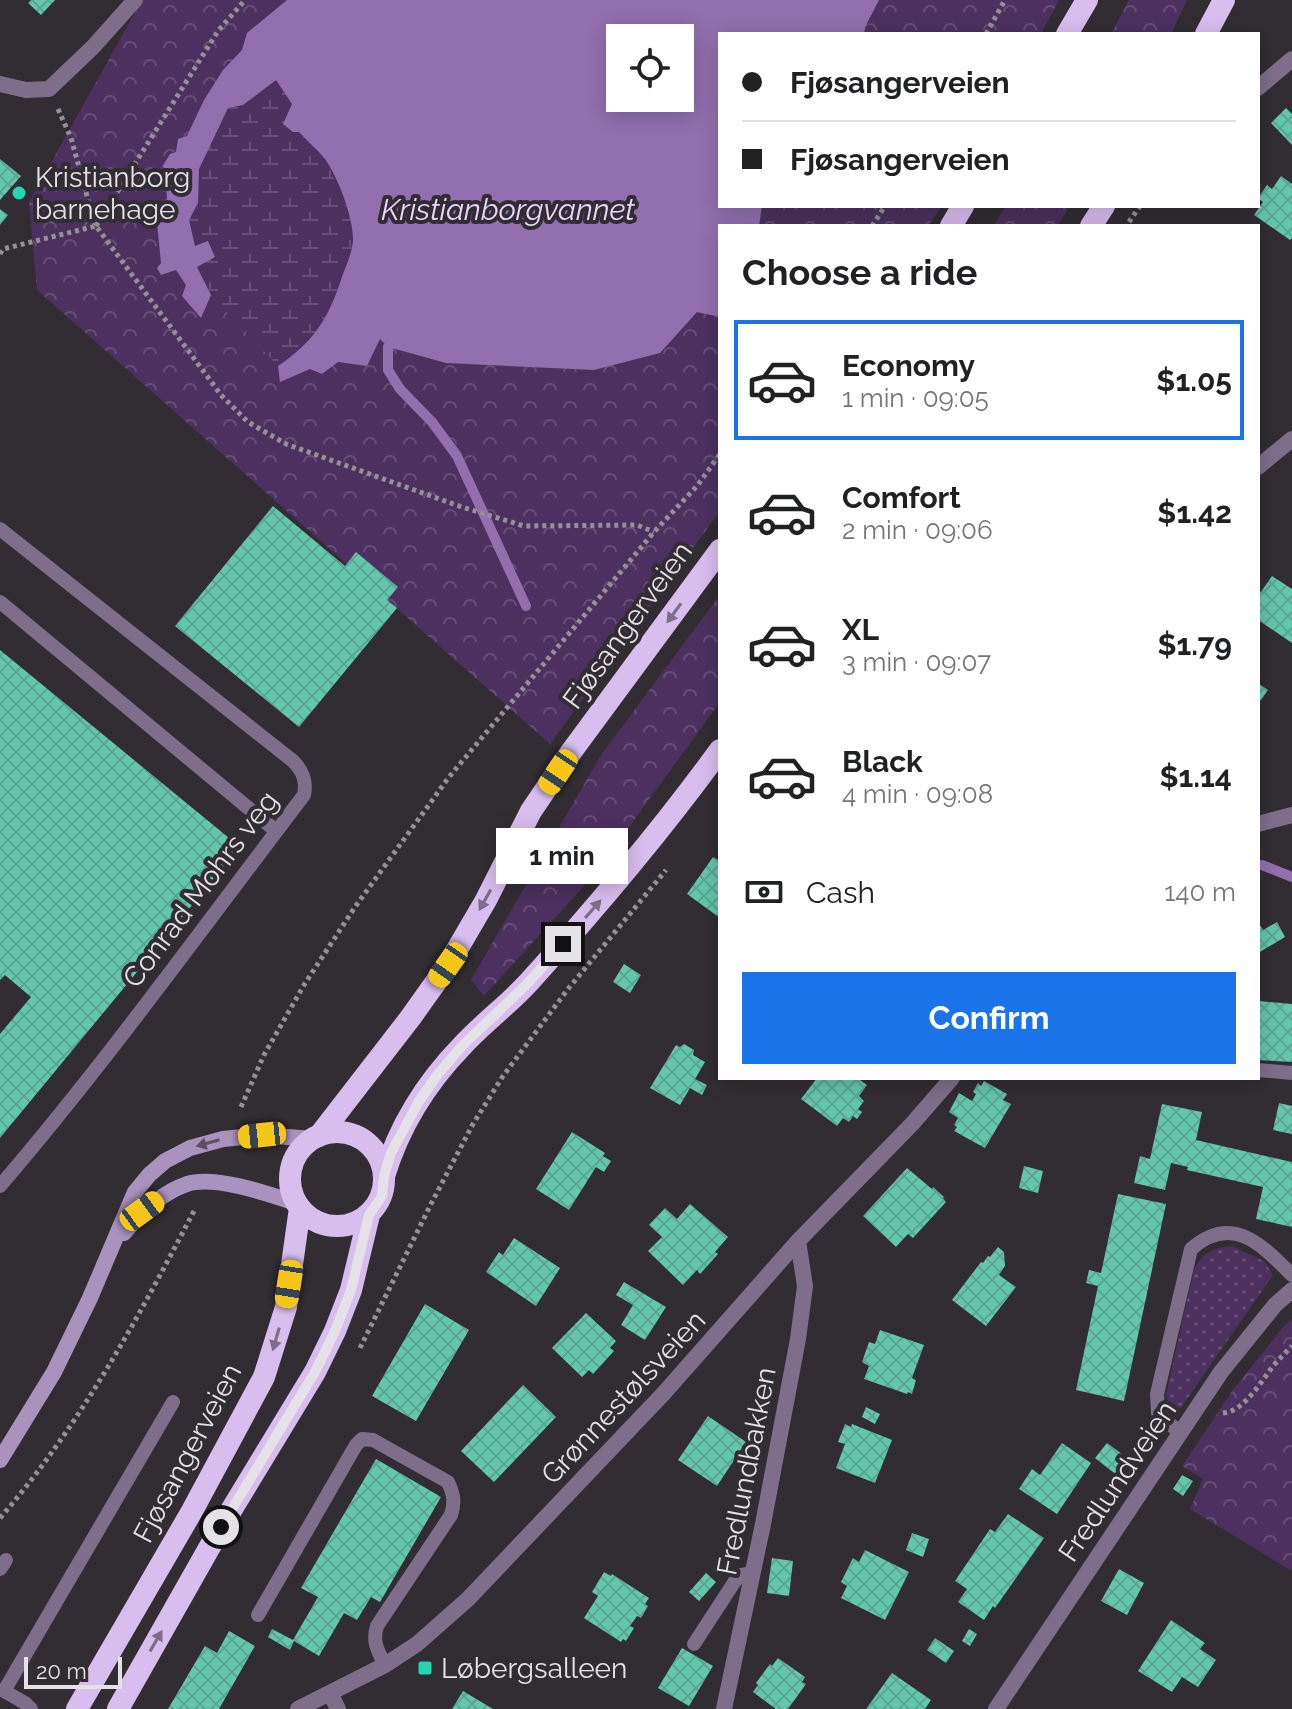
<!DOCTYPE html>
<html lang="en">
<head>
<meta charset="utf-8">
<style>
	body { margin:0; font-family:Raleway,sans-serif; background:#f6f6f6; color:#202124; height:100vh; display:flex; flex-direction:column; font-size:30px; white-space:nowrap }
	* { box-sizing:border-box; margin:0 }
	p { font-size:26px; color:#757577 }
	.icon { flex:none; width:44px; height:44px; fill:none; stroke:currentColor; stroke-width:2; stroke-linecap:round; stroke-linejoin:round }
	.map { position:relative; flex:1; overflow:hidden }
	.side { position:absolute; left:718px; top:224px; width:542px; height:856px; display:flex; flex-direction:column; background:#fff; border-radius:0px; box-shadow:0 4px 20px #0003 }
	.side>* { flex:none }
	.top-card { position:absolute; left:718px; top:32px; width:542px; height:176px; border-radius:0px; box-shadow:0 4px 20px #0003; display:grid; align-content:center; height:176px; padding:0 24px; background:#fff }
	.tools { position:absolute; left:606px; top:24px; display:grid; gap:16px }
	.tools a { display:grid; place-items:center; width:88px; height:88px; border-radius:0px; background:#fff; box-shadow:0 4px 20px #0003; font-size:40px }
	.scale { position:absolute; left:24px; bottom:20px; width:98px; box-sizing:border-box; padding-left:8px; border:4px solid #e4e2e6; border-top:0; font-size:22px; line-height:28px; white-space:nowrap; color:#e4e2e6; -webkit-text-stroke:6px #312d33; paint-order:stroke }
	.end { position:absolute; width:36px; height:36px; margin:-18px; border:10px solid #e4e2e6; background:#111; box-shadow:0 0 0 4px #111 }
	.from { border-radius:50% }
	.bubble { position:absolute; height:56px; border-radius:0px; background:#fff; box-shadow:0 4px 20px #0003; font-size:26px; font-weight:700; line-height:56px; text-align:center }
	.car { position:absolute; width:24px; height:48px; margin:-24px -12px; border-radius:10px; box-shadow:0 0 6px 2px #0007; background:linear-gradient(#f5c518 24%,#345 0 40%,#f5c518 0 76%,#345 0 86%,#f5c518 0) }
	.top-card b { display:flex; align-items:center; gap:28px; height:76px; font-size:30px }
	.top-card b+b { border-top:2px solid #e0e0e0 }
	.top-card i { width:20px; height:20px; background:#202124 }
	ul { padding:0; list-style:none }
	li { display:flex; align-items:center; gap:24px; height:120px; margin:0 16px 12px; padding:0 8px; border:4px solid transparent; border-radius:0px }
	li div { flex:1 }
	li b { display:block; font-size:30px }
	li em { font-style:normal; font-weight:700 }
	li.on { border-color:#1a73e8 }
	li>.icon { width:72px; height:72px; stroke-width:1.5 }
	h2 { padding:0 24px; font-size:36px; line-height:96px }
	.pay { display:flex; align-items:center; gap:20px; height:88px; padding:0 24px; font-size:30px }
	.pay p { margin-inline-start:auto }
	.primary-button { display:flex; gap:16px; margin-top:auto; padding:16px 24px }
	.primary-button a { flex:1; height:92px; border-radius:0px; background:#1a73e8; color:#fff; font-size:32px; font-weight:700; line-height:92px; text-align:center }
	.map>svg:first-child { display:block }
	.grass { fill:url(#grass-dots) }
	.forest { fill:url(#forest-crowns); fill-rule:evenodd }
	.wetland { fill:url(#wetland-marsh) }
	.water { fill:#936faf; fill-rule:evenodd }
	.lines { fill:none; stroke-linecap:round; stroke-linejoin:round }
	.stream { stroke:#936faf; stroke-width:10 }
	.building { fill:url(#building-cross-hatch) }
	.path { stroke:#939195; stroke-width:5; stroke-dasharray:4 4; stroke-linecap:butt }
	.service { stroke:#7e6e8a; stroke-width:14 }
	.minor { stroke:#7e6e8a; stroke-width:16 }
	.secondary { stroke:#aa92be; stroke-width:16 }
	.trunk { stroke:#d8bdef; stroke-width:22 }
	.oneway { fill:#7c6e88 }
	.oneway2 { fill:#5b5064 }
	.route { stroke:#e4e2e6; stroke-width:10 }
	.poi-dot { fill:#24d5af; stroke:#312d33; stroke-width:3 }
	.labels { text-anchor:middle; stroke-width:8; stroke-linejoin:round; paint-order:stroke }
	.poi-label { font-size:28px; fill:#e4e2e6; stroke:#312d33; text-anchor:start }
	.street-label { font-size:28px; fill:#e4e2e6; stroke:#312d33 }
	.water-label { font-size:30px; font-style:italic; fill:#ead6fa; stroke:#312d33 }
</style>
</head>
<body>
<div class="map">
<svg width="1292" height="1709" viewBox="0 0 1292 1709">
	<defs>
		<pattern id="grass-dots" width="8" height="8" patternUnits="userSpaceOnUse" patternTransform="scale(2)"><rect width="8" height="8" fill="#4c3160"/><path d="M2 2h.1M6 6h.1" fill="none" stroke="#664f77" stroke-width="1.8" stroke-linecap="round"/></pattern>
		<pattern id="forest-crowns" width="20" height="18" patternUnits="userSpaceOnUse" patternTransform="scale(2)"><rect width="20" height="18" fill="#4c3160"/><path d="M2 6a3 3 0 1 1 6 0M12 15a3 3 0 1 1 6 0" fill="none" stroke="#664f77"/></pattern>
		<pattern id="wetland-marsh" width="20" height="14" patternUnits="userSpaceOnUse" patternTransform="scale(2)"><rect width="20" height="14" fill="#4c3160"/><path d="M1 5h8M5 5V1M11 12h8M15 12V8" fill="none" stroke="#664f77"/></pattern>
		<pattern id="building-cross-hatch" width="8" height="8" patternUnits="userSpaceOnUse" patternTransform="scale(2)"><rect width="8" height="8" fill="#63c7ac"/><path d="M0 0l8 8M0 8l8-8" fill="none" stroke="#5ba692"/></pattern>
	</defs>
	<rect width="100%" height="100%" fill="#312d33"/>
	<path class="grass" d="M1232,1246L1264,1261L1273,1275L1180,1409L1169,1407L1166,1395L1194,1269C1204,1252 1212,1248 1232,1246Z"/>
	<path class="forest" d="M142,0H1059L1041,34H720V206H942L928,226H720V511L550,744L37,290L29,202ZM620,38H680V98H620Z
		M1129,0H1187L1171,34H1111Z
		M1006,206H1070L1057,226H993Z
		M720,595V702L595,874L484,996L471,980L601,755Z
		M1292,1319V1571L1190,1509L1203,1479L1182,1466L1232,1391L1284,1326Z"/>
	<path class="wetland" d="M276,80L292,104L284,124L328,164L351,221L353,243L333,304L317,331L278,366L211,295L196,267L214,257L195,246L189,220L198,203L199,169L228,108L243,105Z"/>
	<path class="water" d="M287,0H879L865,27L864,34H720V206H762L759,226H720V317L697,312L660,353L594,370L446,363L388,347L380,339L367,366L338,362L322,374L310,369L280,382L278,366C312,343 327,321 340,283C344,270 352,254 353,241C354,219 338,177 325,159C317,149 307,141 299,132H293L283,124L292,104L276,80L243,105L228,108L199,169L198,203L189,220L195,246L208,241L215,257L197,267L211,295L201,318L182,296L186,285L176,270L161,275L157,268L161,263L157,223L164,222L167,214L162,210L165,200L167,199L166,186L161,179L165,174V168L162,167L170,154L176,152L178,139L187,136L204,100L223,70L242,50L247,33ZM620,38H680V98H620Z"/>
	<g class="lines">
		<path class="stream" d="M388,347V370L400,389L432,422L457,456L526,606
			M1262,865L1292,877"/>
	</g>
	<path class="building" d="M31,0H55L41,15L28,3Z
		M1286,108L1292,114V145L1271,123Z
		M0,159L21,176L0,200Z
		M1281,176L1292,184V238L1290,240L1254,215L1263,202L1258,198L1267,185L1272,189Z
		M0,209L8,215L0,225Z
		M273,506L345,566L356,552L398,587L387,600L397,608L299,727L175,626Z
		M1272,576L1292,589V643L1258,620V596Z
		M0,650L240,847L0,1138V1034L31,997L5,975L0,980Z
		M1258,683L1268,690L1258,704Z
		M713,857L720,861V918L687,894Z
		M1258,922L1263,930L1277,922L1285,937L1258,953Z
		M624,964L641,975L630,993L613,982Z
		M1258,1001L1292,1004V1062L1258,1060Z
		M684,1044L694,1050L693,1055L705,1062L695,1079L707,1085L702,1095L690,1088L680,1105L650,1088L676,1045L680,1047Z
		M817,1078H857L867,1085L859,1096L864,1101L858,1109L862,1112L857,1119L853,1116L849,1122L843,1118L837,1126L801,1099Z
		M984,1081L1007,1094L1003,1100L1011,1104L985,1148L954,1131L957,1127L954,1125L958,1118L949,1112L959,1093L972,1101L976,1094L973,1092L978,1083L981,1086Z
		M1279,1103L1292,1106V1134L1273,1130Z
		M1162,1104L1202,1112L1196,1140L1292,1162V1227L1256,1219L1263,1187L1187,1170L1188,1167L1171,1163L1165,1190L1134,1183L1140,1156L1150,1159Z
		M572,1132L605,1153L603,1156L611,1161L604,1172L596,1167L569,1210L536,1189Z
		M1024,1166L1043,1171L1038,1193L1019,1188Z
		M907,1168L932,1189L933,1187L944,1197L943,1198L946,1202L913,1238L908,1234L896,1247L863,1216Z
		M1118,1194L1166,1204L1124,1401L1076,1390L1098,1286L1086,1283L1089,1270L1101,1273Z
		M690,1204L728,1237L715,1252L718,1254L700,1274L697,1270L683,1285L648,1251L662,1237L649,1225L665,1208L677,1219Z
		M514,1238L560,1268L536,1306L486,1272L499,1252L503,1255Z
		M998,1247L1004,1252L1005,1266L999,1275L1016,1287L986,1326L952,1300L981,1262L983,1263L988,1256L990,1257Z
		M624,1282L666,1307L645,1340L621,1325L633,1305L616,1295Z
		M425,1304L469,1330L416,1421L372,1396Z
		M586,1313L616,1341L610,1348L614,1351L593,1374L589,1370L582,1377L552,1348Z
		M880,1330L924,1345L912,1378L916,1380L912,1394L908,1392L907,1394L864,1379L869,1366L862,1362L869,1342L875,1344Z
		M523,1385L556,1417L494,1482L461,1451Z
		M866,1407L880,1414L875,1424L862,1417Z
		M708,1416L746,1442L717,1486L678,1460Z
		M845,1424L851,1427L852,1424L892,1440L875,1483L836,1468L845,1444L838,1442Z
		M1062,1443L1091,1463L1057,1514L1019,1489L1032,1469L1040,1475Z
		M1107,1443L1130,1460L1118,1476L1095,1458Z
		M376,1459L441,1497L380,1602L371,1597L357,1620L344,1613L319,1656L294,1641L290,1650L268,1637L272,1629L293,1640L318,1597L301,1588Z
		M1182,1475L1193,1481L1183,1496L1173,1489Z
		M1008,1514L1044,1538L995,1608L993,1606L984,1620L958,1602L967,1589L955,1581L990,1529L995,1532Z
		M912,1533L929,1539L923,1557L906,1550Z
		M865,1550L909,1572L885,1620L841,1598L847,1586L841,1582L853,1558L859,1562Z
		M772,1558L793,1561L789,1596L767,1593Z
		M1119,1569L1144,1583L1127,1615L1101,1601Z
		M604,1572L611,1576L612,1574L649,1598L645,1604L648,1606L641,1618L637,1616L630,1626L634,1628L626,1641L623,1639L621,1642L584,1618L598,1596L592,1592Z
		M706,1573L716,1582L699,1601L689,1592Z
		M1171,1620L1205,1643L1200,1649L1216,1660L1198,1687L1182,1677L1172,1692L1138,1671Z
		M969,1629L977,1634L970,1646L962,1641Z
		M229,1631L255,1646L219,1709H168L205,1646L217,1653Z
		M935,1638L954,1651L946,1663L927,1650Z
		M682,1648L713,1666L689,1706L658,1688Z
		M778,1658L805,1677L802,1682L806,1684L788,1709H776L753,1692L758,1685L756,1683L770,1664L772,1666Z
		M892,1673L931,1700L925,1709H866Z
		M463,1691L493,1709H452Z"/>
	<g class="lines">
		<path class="path" d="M986,34L1005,0
			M58,109L71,138L95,225
			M1129,222L1140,206
			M96,226L218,31L245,0
			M872,226L885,206
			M0,254L3,249L96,226L221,395L248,422L286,444L459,506L524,526L637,525L654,532
			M241,1107L264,1055L304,985L355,907L449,777L654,532L697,486L720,454
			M360,1348L432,1202L473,1124L503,1076L568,989L666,870
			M1223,1413C1245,1411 1261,1381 1274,1365C1280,1358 1286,1352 1292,1346
			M0,1518C80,1426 138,1318 194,1211"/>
		<path class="service" d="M0,529L293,761C303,771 307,781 304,795C204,926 107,1061 0,1186
			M0,602L276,831
			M1258,1070L1292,1073
			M1180,1433L1158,1413L1157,1394L1191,1249C1232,1213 1261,1244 1292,1275
			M0,1569L6,1560
			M258,1615L356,1445L362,1439L373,1440L448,1482C454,1495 455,1502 451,1515L377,1626C372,1642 378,1651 385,1665
			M694,1644L735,1581L742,1575L753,1573
			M31,1709L25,1703L4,1691L173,1402"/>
		<path class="minor" d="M0,84L26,90L49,89L93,47L135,0
			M1258,88L1292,59
			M1258,467L1292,439
			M1258,824L1292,815
			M330,1693L338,1709
			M298,1709L385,1665L417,1644L468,1599L664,1393L798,1241L912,1124L952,1078
			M724,1709L763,1524L798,1339L805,1286L798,1241
			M996,1709L1221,1372L1275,1305L1292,1290"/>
		<path class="secondary" d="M124,1233C141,1212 161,1193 187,1184C214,1175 269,1194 296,1203
			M0,1460L54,1372L90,1298L135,1192L149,1175L165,1161L190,1148L223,1139L262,1135L313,1139"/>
		<path class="trunk" d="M1067,34L1087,0
			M1206,34L1224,0
			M951,226L963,206
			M1091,226L1104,206
			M290 1179a47 47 0 1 1 94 0a47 47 0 1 1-94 0Z
			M319,1136L411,1017L448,965L486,900L531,811L571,752L720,550
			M384,1176C399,1127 427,1082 462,1046C483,1023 508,1005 529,982C596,908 661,831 720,750
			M77,1709L192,1511L264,1377L286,1307L300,1208
			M118,1709L221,1527L315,1372L335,1331L351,1290L369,1215"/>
	</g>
	<defs><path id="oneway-solid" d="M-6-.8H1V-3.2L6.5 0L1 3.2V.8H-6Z" transform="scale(2)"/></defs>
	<g class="oneway">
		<use href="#oneway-solid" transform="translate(674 613) rotate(126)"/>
		<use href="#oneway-solid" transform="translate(485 900) rotate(119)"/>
		<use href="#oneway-solid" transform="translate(593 909) rotate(-49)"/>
		<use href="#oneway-solid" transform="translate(276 1339) rotate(106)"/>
		<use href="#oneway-solid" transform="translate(156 1641) rotate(-60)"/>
	</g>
	<use class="oneway2" href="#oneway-solid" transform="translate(208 1143) rotate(164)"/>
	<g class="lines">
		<path class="route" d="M221,1527L315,1372L335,1331L351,1290L369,1215L382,1196L384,1176L391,1153L419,1101L438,1074L462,1046L526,985L563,944"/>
	</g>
	<g class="poi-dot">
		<circle cx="19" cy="193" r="8"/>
		<rect x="417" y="1660" width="16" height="16" rx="4"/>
	</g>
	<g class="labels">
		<g class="poi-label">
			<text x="35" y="187">Kristianborg<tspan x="35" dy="32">barnehage</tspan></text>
			<text x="441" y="1678">Løbergsalleen</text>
		</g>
		<g class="street-label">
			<text transform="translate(627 625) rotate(-54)" y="10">Fjøsangerveien</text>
			<text transform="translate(200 889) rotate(-53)" y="10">Conrad Mohrs veg</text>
			<text transform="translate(623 1397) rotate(-47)" y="10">Grønnestølsveien</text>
			<text transform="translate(187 1453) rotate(-62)" y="10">Fjøsangerveien</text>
			<text transform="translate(746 1471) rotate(-79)" y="10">Fredlundbakken</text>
			<text transform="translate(1117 1481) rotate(-56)" y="10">Fredlundveien</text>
		</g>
		<g class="water-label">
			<text x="508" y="220">Kristianborgvannet</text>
		</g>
	</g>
</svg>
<div class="tools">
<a><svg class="icon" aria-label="locate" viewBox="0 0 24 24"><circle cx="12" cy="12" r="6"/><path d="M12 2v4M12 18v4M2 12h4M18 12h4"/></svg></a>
</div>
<div class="scale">20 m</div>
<i class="end from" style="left:221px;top:1527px"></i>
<i class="end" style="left:563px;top:944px"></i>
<div class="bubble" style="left:496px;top:828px;width:132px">1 min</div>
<i class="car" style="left:558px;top:772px;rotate:214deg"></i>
<i class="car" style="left:448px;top:965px;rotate:215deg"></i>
<i class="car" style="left:262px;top:1135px;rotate:264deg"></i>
<i class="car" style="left:142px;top:1211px;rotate:54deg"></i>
<i class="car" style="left:289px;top:1284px;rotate:189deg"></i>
<div class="top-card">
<b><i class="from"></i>Fjøsangerveien</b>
<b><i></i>Fjøsangerveien</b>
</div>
<section class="side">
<h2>Choose a ride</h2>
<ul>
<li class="on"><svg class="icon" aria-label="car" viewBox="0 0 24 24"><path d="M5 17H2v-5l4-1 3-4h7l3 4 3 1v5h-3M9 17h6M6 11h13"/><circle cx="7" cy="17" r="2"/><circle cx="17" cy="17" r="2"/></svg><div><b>Economy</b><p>1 min · 09:05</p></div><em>$1.05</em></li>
<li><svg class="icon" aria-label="car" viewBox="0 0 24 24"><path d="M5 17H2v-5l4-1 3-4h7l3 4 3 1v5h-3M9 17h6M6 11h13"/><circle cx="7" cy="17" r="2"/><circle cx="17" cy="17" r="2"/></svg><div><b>Comfort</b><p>2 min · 09:06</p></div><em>$1.42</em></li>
<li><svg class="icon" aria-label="car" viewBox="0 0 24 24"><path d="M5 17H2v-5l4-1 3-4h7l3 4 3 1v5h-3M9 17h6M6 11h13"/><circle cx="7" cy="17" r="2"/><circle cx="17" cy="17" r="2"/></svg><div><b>XL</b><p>3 min · 09:07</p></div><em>$1.79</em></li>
<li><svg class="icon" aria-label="car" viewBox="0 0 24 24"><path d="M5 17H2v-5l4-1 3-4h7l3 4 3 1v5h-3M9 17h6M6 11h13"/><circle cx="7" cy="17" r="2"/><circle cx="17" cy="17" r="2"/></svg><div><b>Black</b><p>4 min · 09:08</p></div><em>$1.14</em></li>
</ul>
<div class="pay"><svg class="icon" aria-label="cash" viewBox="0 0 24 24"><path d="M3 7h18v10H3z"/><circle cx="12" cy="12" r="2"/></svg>Cash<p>140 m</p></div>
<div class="primary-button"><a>Confirm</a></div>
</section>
</div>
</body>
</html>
